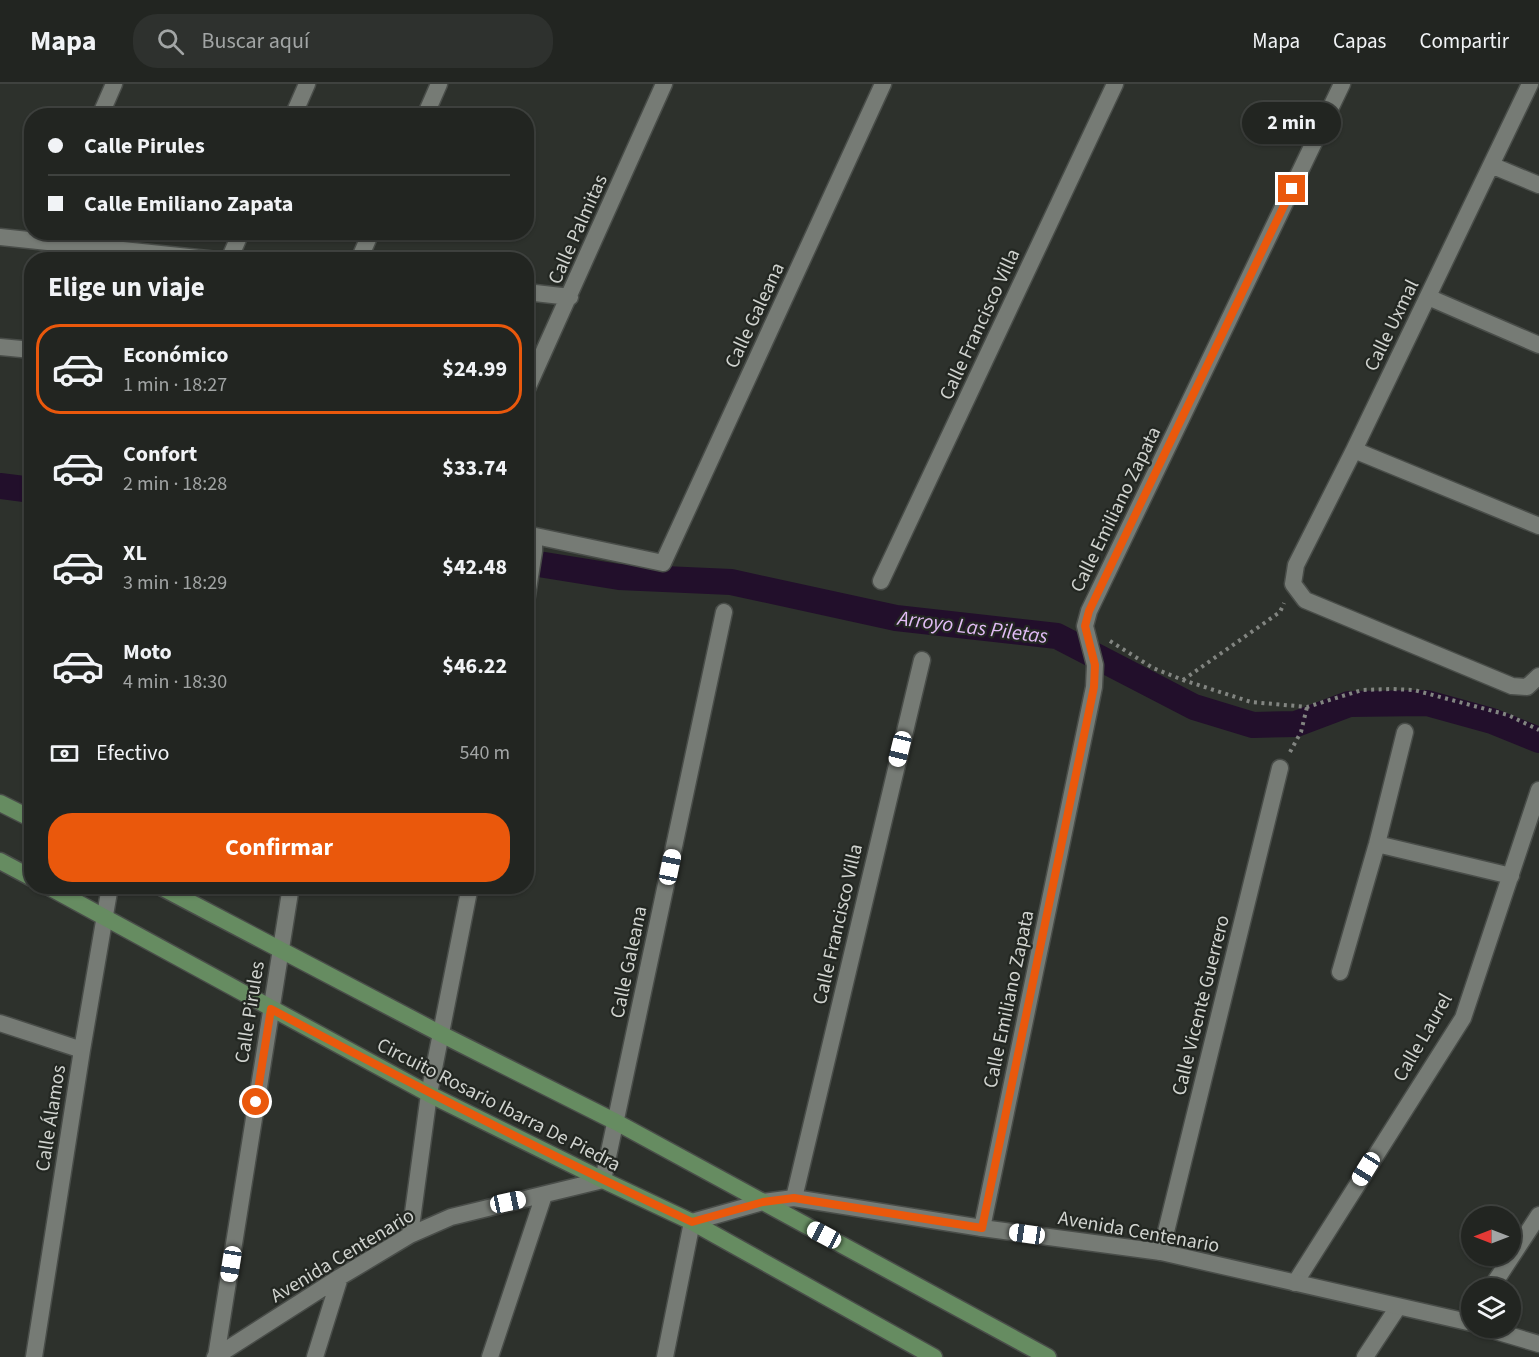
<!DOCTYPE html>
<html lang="es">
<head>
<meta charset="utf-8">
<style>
	body { margin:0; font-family:"Source Sans 3",sans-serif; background:#2e312e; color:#f1f3f6; height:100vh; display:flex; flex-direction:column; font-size:22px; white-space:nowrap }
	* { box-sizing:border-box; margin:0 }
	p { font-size:20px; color:#a2a5a5 }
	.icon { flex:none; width:33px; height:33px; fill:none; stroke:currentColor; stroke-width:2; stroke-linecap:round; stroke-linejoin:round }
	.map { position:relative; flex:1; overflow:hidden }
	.panel { position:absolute; left:24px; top:168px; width:510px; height:642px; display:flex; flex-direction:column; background:#222521; border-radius:24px; box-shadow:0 2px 4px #0004,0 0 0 2px #3f423f }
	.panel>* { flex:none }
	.hud { position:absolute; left:24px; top:24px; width:510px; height:132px; border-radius:24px; box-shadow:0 2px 4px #0004,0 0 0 2px #3f423f; display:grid; align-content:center; height:132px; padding:0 24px; background:#222521 }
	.needle { width:39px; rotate:270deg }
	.controls { position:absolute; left:1461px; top:1122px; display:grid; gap:12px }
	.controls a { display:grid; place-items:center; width:60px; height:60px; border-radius:50%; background:#222521; box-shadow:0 2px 4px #0004,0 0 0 2px #3f423f; font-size:30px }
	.end { position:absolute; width:27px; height:27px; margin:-14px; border:8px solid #ea580c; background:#fff; box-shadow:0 0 0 3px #fff }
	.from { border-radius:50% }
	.bubble { position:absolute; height:42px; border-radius:21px; background:#222521; box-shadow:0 2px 4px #0004,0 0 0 2px #3f423f; font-size:20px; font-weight:700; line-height:42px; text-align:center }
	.car { position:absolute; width:18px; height:36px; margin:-18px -9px; border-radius:8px; box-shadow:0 0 4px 2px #0007; background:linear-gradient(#fff 24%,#345 0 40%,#fff 0 76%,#345 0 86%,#fff 0) }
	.hud b { display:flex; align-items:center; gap:21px; height:57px; font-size:22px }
	.hud b+b { border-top:2px solid #3f423f }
	.hud i { width:15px; height:15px; background:#f1f3f6 }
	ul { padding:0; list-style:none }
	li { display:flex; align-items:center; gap:18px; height:90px; margin:0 12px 9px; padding:0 12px; border:3px solid transparent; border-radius:24px }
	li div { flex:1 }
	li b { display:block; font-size:22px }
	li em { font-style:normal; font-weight:700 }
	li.on { border-color:#ea580c }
	li>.icon { width:54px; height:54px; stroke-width:1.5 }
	h2 { padding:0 24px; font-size:27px; line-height:72px }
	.pay { display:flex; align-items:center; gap:15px; height:66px; padding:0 24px; font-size:22px }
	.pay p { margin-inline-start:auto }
	.primary-button { display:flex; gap:12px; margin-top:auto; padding:12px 24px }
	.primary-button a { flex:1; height:69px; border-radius:24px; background:#ea580c; color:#fff; font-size:24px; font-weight:700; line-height:69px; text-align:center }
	header { display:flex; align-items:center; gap:36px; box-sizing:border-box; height:84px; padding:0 30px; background:#222521; border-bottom:2px solid #3f423f }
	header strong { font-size:28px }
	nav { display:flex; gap:33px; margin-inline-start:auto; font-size:21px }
	.search { width:420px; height:54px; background:#2e312e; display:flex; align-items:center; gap:15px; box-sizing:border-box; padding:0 21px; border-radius:24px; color:#a2a5a5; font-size:22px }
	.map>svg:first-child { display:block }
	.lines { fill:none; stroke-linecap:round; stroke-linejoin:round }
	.canal { stroke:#220f2b; stroke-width:26 }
	.minor-casing { stroke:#494d49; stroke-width:19 }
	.tertiary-casing { stroke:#494d49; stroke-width:19 }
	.primary-casing { stroke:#494d49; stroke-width:19 }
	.path { stroke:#828581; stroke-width:4; stroke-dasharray:3 4.5; stroke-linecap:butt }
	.minor { stroke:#767b75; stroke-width:16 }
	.tertiary { stroke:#767b75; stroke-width:16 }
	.primary { stroke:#668c61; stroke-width:16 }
	.route { stroke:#ea580c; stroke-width:8 }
	.labels { text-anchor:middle; stroke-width:4.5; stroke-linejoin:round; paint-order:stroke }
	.street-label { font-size:20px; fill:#d0d3cf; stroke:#232722 }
	.water-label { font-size:21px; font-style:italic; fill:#e1bcf5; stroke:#232722 }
</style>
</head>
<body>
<header>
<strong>Mapa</strong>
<div class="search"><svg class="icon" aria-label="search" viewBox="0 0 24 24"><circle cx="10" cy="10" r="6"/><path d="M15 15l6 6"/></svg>Buscar aquí</div>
<nav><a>Mapa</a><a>Capas</a><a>Compartir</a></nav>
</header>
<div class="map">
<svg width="1539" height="1273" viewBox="0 0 1539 1273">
	<rect width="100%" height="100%" fill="#2d312c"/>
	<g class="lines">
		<path class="canal" d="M0,402L32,406
			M526,478L619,493L731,498L896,534L1057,552L1194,623L1253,641L1296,640L1349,620L1427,619L1492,637L1539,656"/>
		<defs>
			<path id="minor" d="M1530,0L1354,366L1296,481L1293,500L1305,516L1512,602L1527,603L1539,592
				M100,32L114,0
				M293,32L307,0
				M425,32L439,0
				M1491,81L1539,101
				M0,153L217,176
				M229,176L241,148
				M359,176L371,148
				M526,208L570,213
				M1428,213L1539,261
				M0,263L32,266
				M526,307L664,0
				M1354,366L1539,442
				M526,450L663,479L883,0
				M881,497L1115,0
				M526,518L534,467V452
				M1377,760L1511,792
				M1340,888L1377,760L1405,648
				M0,939L82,966
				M794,1114L922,576
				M982,1144L1094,603L1095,581L1085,542L1089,527L1342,0
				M410,1151L429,1010L470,802
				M1161,1168L1280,684
				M1295,1199L1463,934L1539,706
				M1491,1204L1539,1131
				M34,1273L82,966L110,802
				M215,1273L340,1193L410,1151L451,1133L603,1096L724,528
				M216,1273L291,802
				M315,1273L340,1193
				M490,1273L544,1111
				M665,1273L692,1138
				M1365,1273L1398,1223"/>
			<path id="tertiary" d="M692,1138L763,1118L794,1114L982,1144L1161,1168L1472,1239
				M1485,1244L1539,1260"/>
			<path id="primary" d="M0,719L32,735
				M0,777L32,794
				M47,802L429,1010L603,1096L692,1138L934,1273
				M159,802L441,950L616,1038L1048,1273"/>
		</defs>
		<use href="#minor" class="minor-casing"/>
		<use href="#tertiary" class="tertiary-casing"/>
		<use href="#primary" class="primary-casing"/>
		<path class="path" d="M1110,557L1153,584L1183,596L1251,618L1307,623L1362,606L1392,605L1414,606L1508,631L1539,646
			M1183,596L1280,528L1284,519
			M1290,668L1301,648L1307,623"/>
		<use href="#minor" class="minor"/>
		<use href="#tertiary" class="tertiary"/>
		<use href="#primary" class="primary"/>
	</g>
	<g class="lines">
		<path class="route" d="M256,1018L271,925C409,999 549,1071 692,1138L763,1118L794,1114L982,1144L1094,603L1095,581L1085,542L1089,527L1292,105"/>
	</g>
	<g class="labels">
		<g class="street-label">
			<text transform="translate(577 145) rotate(-66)" y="7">Calle Palmitas</text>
			<text transform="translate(754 231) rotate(-65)" y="7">Calle Galeana</text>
			<text transform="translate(979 240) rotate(-65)" y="7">Calle Francisco Villa</text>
			<text transform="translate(1391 241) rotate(-64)" y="7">Calle Uxmal</text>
			<text transform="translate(1115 425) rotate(-64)" y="7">Calle Emiliano Zapata</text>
			<text transform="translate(837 840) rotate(-77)" y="7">Calle Francisco Villa</text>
			<text transform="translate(628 878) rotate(-78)" y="7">Calle Galeana</text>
			<text transform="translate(1008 915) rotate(-78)" y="7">Calle Emiliano Zapata</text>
			<text transform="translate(1200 921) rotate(-76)" y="7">Calle Vicente Guerrero</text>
			<text transform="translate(249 928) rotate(-81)" y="7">Calle Pirules</text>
			<text transform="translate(1422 953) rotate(-60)" y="7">Calle Laurel</text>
			<text transform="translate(499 1020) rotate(27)" y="7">Circuito Rosario Ibarra De Piedra</text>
			<text transform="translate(50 1034) rotate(-81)" y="7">Calle Álamos</text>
			<text transform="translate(1139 1147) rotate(10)" y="7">Avenida Centenario</text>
			<text transform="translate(342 1171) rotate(-31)" y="7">Avenida Centenario</text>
		</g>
		<g class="water-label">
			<text transform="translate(973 543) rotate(7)" y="7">Arroyo Las Piletas</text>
		</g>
	</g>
</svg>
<div class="controls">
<a><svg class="needle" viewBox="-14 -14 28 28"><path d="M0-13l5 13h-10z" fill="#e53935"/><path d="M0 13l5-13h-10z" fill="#a2a5a5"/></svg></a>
<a><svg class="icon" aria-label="layers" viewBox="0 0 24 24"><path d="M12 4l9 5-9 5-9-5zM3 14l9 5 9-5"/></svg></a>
</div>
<i class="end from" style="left:256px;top:1018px"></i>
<i class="end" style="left:1292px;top:105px"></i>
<div class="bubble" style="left:1242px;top:18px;width:99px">2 min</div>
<i class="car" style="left:900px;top:665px;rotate:194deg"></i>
<i class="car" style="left:670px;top:783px;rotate:12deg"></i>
<i class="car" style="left:1366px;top:1085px;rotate:212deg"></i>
<i class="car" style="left:508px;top:1118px;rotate:78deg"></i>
<i class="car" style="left:1027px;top:1150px;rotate:278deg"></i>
<i class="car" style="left:824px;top:1151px;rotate:298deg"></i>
<i class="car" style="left:231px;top:1180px;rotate:189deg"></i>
<div class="hud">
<b><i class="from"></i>Calle Pirules</b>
<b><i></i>Calle Emiliano Zapata</b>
</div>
<section class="panel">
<h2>Elige un viaje</h2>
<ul>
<li class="on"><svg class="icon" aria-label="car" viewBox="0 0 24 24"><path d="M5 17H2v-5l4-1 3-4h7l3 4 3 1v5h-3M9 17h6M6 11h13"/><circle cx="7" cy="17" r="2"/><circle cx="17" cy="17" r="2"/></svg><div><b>Económico</b><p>1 min · 18:27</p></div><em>$24.99</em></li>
<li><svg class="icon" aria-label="car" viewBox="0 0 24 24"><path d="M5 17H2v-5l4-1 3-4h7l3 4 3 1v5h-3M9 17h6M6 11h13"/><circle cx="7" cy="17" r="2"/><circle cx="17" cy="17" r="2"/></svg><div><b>Confort</b><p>2 min · 18:28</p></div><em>$33.74</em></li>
<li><svg class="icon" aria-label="car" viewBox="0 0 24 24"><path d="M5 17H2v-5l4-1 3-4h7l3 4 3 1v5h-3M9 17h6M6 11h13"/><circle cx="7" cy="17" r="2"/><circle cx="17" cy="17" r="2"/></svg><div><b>XL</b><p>3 min · 18:29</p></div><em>$42.48</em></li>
<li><svg class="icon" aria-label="car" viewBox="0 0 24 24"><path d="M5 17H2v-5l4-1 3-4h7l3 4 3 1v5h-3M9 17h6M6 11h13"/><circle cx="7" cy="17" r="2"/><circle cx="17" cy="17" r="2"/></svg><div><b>Moto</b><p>4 min · 18:30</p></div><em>$46.22</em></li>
</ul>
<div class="pay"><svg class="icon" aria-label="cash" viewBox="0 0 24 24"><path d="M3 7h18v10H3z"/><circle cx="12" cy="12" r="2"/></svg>Efectivo<p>540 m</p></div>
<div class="primary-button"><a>Confirmar</a></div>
</section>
</div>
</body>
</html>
